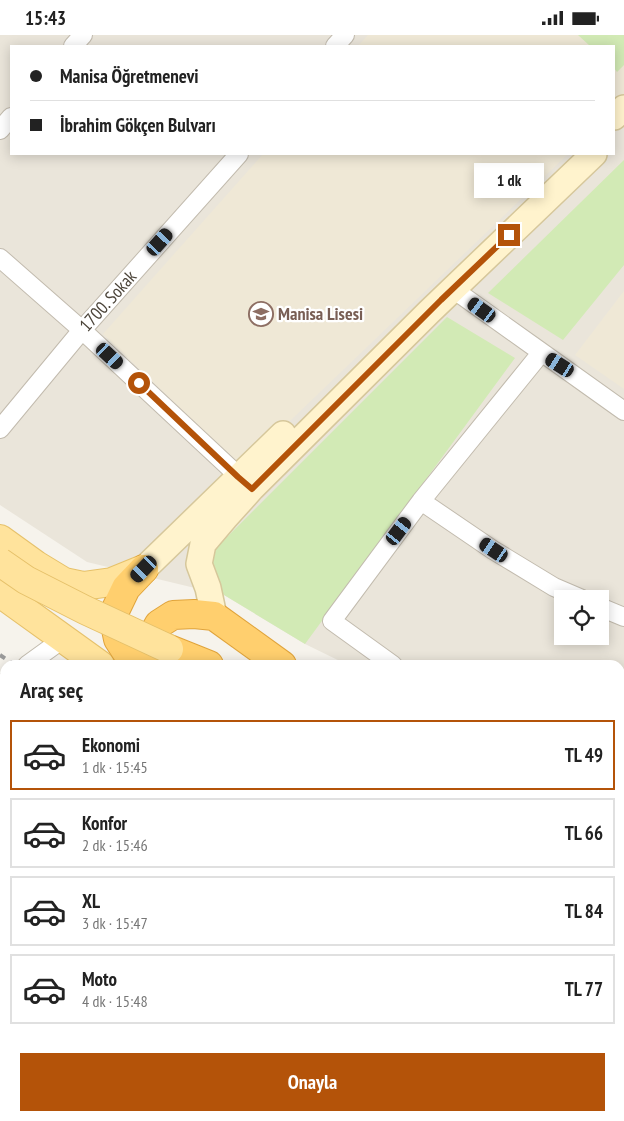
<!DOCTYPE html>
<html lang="tr">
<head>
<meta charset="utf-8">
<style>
	body { margin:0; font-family:"PT Sans Narrow",sans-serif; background:#f6f6f6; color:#222; height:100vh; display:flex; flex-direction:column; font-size:19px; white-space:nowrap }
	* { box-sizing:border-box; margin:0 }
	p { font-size:16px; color:#767676 }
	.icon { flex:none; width:28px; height:28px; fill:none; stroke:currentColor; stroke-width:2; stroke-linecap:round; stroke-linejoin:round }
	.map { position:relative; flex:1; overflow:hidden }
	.panel { position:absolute; left:0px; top:625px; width:625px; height:461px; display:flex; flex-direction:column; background:#fff; border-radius:15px 15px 0 0; box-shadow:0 2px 12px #0003 }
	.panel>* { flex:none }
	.top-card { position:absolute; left:10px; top:10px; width:605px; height:110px; border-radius:0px; box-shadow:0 2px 12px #0003; display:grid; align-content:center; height:110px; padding:0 20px; background:#fff }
	.controls { position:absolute; left:554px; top:555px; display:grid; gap:10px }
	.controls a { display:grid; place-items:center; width:55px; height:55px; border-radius:0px; background:#fff; box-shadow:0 2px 12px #0003; font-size:25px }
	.end { position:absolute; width:22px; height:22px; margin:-11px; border:6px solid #b45309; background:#fff; box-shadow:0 0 0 2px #fff }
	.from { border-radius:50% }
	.bubble { position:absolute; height:35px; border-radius:0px; background:#fff; box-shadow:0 2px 12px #0003; font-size:16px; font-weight:800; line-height:35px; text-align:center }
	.car { position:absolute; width:15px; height:30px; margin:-15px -8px; border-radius:6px; box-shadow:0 0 4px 1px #0007; background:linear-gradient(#222 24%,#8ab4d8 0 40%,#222 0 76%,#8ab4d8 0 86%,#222 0) }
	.top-card b { display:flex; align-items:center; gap:18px; height:48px; font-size:19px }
	.top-card b+b { border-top:1px solid #e0e0e0 }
	.top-card i { width:12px; height:12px; background:#222 }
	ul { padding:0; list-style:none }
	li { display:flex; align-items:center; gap:15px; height:70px; margin:0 10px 8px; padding:0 10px; border:2px solid #e0e0e0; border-radius:0px }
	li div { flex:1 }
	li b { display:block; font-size:19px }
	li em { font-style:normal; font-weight:800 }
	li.on { border-color:#b45309 }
	li>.icon { width:45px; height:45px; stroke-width:1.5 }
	h2 { padding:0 20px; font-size:22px; line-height:60px }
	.cta { display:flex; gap:10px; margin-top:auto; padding:10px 20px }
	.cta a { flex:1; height:58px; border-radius:0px; background:#b45309; color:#fff; font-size:20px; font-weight:800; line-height:58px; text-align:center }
	.status { display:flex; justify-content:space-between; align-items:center; height:35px; padding:0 25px; background:#fff; direction:ltr }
	.status svg { height:14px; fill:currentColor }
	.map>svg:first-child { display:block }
	.residential { fill:#eae5da; fill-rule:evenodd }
	.education { fill:#efe8d6 }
	.green { fill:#d2eab5 }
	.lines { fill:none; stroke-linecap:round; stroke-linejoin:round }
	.street-casing { stroke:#c2bbae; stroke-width:20 }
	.secondary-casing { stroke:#d6c79b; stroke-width:28 }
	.primary-casing { stroke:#e6c16a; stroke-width:30 }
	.highway-casing { stroke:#e0a43c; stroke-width:30 }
	.street { stroke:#fff; stroke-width:18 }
	.secondary { stroke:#fff3cd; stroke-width:25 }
	.primary { stroke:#ffe39c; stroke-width:28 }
	.highway { stroke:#ffcf6e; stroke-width:28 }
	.rail { stroke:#9a9a9a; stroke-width:4; stroke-dasharray:6 6; stroke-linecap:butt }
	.primary-bridge-casing { stroke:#e6c16a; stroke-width:30; stroke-linecap:butt }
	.primary-bridge { stroke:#ffe39c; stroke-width:28 }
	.route { stroke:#b45309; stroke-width:6 }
	.labels { text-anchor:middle; stroke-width:4.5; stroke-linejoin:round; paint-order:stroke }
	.street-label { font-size:18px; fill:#4b4439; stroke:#fff }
	.education-label { font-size:18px; font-weight:bold; fill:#785e54; stroke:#fff; text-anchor:start }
</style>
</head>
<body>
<div class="status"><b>15:43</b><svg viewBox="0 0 49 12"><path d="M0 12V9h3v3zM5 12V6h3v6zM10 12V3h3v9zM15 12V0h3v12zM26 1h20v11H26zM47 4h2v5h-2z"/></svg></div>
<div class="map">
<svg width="624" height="1086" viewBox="0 0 624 1086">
	<rect width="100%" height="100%" fill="#f6f3ec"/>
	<path class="residential" d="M0,0H624V719L620,718V630H348L305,609L224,560L87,527L0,470ZM11,11H614V119H11ZM562,564H600V601H562Z"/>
	<path class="education" d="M368,0H624V65L614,74V11H358Z
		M263,119H568L242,432L103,299Z
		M624,256V354L575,320Z"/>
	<path class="green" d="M578,0H624V30L617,37L614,33V11H590Z
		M624,125V230L563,305L488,258Z
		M447,282L515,323L305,609L224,560L212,545L208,525L220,509Z
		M0,741L5,742V807L0,806Z
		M0,910H5V1002L0,1001Z"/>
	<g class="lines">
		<defs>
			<path id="street" d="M73,11L83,0
				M335,11L345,0
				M0,95L11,82
				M0,223L82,295L246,448
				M453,254C510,295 567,335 624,376
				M0,394L82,295L239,119
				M421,466L493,515L554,552L582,564
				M600,572L624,582
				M27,630L63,604
				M393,630L332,586L421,466L541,318
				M0,651L5,647
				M620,711L624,712"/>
			<path id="secondary" d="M614,82L624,73
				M144,534L283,399
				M214,581L208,553L199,529L203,509L225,483L252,453L429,277L594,119"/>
			<path id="primary" d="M0,504L36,530L64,547L83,551L112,547L144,534
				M0,558L100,630
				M620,963L624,966
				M620,1009L624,1012"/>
			<path id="highway" d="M169,614L209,630
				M141,630L131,624L118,604L113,580L126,553L144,534
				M155,630L149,615L151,603L159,589L173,580L194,579L214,581L282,630
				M0,716L5,717
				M620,750L624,752
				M620,781L624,782
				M0,826L5,827
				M620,866H624
				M0,872H5
				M620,908L624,909
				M620,991L624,994
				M0,1034L5,1035"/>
		</defs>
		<use href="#street" class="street-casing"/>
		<use href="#secondary" class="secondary-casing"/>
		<use href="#primary" class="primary-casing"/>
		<use href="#highway" class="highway-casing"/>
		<use href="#street" class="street"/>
		<use href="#secondary" class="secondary"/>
		<use href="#primary" class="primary"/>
		<use href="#highway" class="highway"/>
		<path class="rail" d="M0,620L15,630
			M620,1045L624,1048"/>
		<defs>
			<path id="primary-bridge" d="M0,527L26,545L85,575L169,614"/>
		</defs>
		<use href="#primary-bridge" class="primary-bridge-casing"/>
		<use href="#primary-bridge" class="primary-bridge"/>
	</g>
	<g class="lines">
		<path class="route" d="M139,348L238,442L252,454L441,265L509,200"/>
	</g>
	<defs>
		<symbol id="school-ring" viewBox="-11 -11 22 22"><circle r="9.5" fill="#fff" stroke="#8d6e63" stroke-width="1.5"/><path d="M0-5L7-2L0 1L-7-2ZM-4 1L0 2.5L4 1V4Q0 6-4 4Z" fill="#8d6e63"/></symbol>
	</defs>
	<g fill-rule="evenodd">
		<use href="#school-ring" x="247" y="265" width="28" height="28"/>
	</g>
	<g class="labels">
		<g class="street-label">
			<text transform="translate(108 266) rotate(-48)" y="6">1700. Sokak</text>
		</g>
		<g class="education-label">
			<text x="278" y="285">Manisa Lisesi</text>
		</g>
	</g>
</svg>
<div class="controls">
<a><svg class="icon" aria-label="locate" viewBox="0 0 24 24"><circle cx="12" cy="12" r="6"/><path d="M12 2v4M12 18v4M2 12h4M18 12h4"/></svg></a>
</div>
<i class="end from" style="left:139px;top:348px"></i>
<i class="end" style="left:509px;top:200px"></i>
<div class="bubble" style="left:474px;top:128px;width:70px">1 dk</div>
<i class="car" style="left:160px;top:207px;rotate:42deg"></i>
<i class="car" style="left:482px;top:275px;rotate:306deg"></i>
<i class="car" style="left:110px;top:321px;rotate:133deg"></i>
<i class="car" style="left:560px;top:330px;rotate:302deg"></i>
<i class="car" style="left:399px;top:496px;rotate:37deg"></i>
<i class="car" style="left:494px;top:515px;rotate:304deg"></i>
<i class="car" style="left:144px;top:534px;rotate:224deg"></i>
<div class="top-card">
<b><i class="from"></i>Manisa Öğretmenevi</b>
<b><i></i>İbrahim Gökçen Bulvarı</b>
</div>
<section class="panel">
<h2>Araç seç</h2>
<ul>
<li class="on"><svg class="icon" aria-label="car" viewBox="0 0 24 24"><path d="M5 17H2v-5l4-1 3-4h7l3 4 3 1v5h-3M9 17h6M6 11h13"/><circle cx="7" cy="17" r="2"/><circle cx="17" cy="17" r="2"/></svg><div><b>Ekonomi</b><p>1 dk · 15:45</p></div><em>TL 49</em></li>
<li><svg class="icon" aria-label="car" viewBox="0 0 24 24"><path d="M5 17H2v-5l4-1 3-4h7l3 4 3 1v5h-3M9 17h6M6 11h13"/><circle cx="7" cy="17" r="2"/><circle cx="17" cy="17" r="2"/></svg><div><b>Konfor</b><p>2 dk · 15:46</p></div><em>TL 66</em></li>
<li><svg class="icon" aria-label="car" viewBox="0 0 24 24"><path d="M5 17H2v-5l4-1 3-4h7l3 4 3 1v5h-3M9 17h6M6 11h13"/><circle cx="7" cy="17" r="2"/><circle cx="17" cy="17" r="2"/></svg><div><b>XL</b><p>3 dk · 15:47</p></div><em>TL 84</em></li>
<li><svg class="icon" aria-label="car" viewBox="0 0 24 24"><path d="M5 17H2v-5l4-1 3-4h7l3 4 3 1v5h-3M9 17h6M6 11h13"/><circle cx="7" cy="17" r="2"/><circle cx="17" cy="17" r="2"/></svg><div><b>Moto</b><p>4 dk · 15:48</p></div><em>TL 77</em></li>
</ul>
<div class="cta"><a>Onayla</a></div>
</section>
</div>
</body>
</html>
